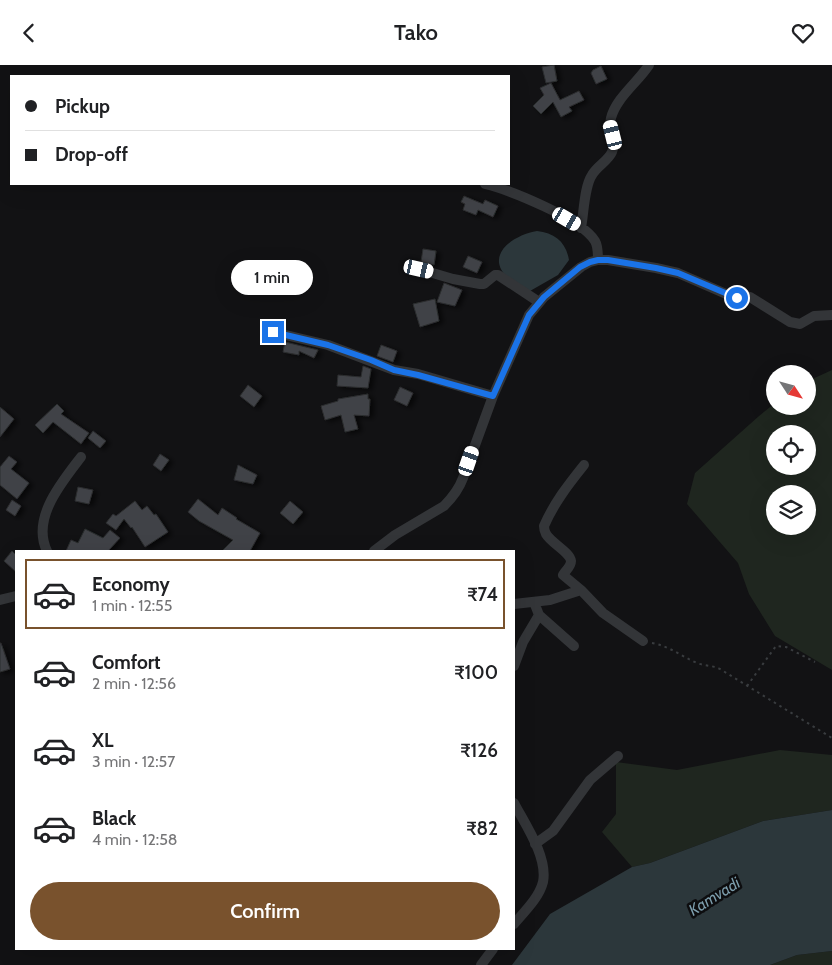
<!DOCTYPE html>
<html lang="en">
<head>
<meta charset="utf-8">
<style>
	body { margin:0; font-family:Cabin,sans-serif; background:#f2f2f2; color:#202124; height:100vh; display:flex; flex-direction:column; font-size:19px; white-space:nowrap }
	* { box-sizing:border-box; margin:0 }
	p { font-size:16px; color:#757577 }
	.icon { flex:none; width:28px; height:28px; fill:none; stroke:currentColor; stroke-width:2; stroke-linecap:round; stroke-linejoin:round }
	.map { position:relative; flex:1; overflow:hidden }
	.details { position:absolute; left:15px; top:485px; width:500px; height:400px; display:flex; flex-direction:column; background:#fff; border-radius:0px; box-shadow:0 5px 20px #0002 }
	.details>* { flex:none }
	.banner { position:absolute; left:10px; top:10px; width:500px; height:110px; border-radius:0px; box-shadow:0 5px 20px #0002; display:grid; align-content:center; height:110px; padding:0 15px; background:#fff }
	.needle { width:32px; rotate:126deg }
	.fabs { position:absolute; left:766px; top:300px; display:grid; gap:10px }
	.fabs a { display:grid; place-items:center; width:50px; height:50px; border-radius:50%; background:#fff; box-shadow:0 5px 20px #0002; font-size:25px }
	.end { position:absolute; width:22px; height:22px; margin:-11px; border:6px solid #1a73e8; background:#fff; box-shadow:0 0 0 2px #fff }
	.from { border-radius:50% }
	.bubble { position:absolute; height:35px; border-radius:18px; background:#fff; box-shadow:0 5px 20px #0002; font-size:16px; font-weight:600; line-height:35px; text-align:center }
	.car { position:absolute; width:15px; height:30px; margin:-15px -8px; border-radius:6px; box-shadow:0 0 4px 1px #0007; background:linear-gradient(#fff 24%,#345 0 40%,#fff 0 76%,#345 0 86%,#fff 0) }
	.banner b { display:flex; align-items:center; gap:18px; height:48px; font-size:19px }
	.banner b+b { border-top:1px solid #e0e0e0 }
	.banner i { width:12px; height:12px; background:#202124 }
	ul { padding:9px 0 0; list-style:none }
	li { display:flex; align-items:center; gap:15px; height:70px; margin:0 10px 8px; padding:0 5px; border:2px solid transparent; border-radius:0px }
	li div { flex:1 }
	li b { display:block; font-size:19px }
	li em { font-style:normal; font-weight:600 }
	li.active { border-color:#79522d }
	li>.icon { width:45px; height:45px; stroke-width:1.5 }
	.cta { display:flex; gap:10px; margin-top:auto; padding:10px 15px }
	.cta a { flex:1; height:58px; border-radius:30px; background:#79522d; color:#fff; font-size:20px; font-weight:600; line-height:58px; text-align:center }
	header { display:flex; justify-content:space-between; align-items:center; height:65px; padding:0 15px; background:#fff; font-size:22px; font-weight:600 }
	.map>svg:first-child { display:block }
	.green { fill:#1f261f; fill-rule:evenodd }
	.water { fill:#2c373b }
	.building { fill:#414347; stroke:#2c2d2f; filter:url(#shadow) }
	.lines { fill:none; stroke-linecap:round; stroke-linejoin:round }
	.path { stroke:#393c3f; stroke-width:2; stroke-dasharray:2.5 4; stroke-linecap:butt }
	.street { stroke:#333538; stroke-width:10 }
	.route { stroke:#1a73e8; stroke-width:6 }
	.labels { text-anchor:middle; stroke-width:5; stroke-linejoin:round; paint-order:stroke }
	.water-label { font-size:16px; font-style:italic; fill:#7d9ead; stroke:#0d0d0f }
</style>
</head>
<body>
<header><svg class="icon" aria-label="back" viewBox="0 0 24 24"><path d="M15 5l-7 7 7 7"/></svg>Tako<svg class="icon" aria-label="heart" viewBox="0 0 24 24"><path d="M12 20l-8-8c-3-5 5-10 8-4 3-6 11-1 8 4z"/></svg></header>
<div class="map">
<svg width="832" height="900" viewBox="0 0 832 900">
	<defs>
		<filter id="shadow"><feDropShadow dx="4" dy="2" stdDeviation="2.5" flood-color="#0009"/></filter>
	</defs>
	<rect width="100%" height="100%" fill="#121214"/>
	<path class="green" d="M832,305V605L775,571L749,529L738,498L687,439L695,408L759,351L775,338V341H808V316ZM775,369H808V401H775ZM775,429H808V461H775Z
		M780,685L832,690V745L763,756L650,798L632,802L602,767L616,749V697L677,705Z
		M832,886V900H770L797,890Z"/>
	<path class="water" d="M537,166C555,168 566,177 569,195L558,210L530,226C524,223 515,220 510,215C482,191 513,170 537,166Z
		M832,745V886L797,890L770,900H512L550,849L632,802L650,798L763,756Z"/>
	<path class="building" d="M554,0L557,16L546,18L542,2Z
		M601,1L607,14L596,19L591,8L593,5Z
		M551,18L560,35L579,26L584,35L569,42L572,46L561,52L553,37L541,49L533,41L544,30L540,23Z
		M464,131L483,139L485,135L498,141L493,152L478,145L476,150L463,145L465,139L461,137Z
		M423,184L436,186L434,200L421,197Z
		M468,191L482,197L477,208L463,202Z
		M444,218L462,225L455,241L437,237Z
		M435,234L439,256L420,262L413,239Z
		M285,277L318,285L314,293L299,286V290L283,287Z
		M381,280L397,286L393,297L377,291Z
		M363,301L371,304L368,323L337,321L338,310L361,312Z
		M248,320L262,331L254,342L240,331Z
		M400,322L413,328L407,341L394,335Z
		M368,329V334H370L369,351L354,350L358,364L345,367L341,350L325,355L321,341L338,336V334Z
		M57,339L64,346L61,349L89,368L81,379L53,357L43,368L35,360Z
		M0,342L14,354L0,372Z
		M93,366L106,376L100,383L88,373Z
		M160,389L169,395L161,406L153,400Z
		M9,391L17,397L11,404L29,418L17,434L0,420V402Z
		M238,400L257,410L253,419L234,415Z
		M78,422L93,425L89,439L75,436Z
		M198,434L218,450L222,443L237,453L236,454L260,468L250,486H222L233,475L199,456L188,447Z
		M12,435L21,441L15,451L6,445Z
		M135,436L142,445L147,441L154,450L156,449L168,467L145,482L132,462L131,463L124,454L116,465L106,458L113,449L116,451Z
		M290,436L303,447L293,459L280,448Z
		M85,464L103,473L110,465L120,473L108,486H66L71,475L78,478Z
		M12,486L16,490V507L4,496Z
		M0,578H1L10,604L0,607Z"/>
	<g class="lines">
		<path class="path" d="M652,578C669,581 681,591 697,598C704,601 712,600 720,604L832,673
			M747,621L776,581L786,582L815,597"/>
		<path class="street" d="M485,119C510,125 582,154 595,176C598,181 598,189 598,195
			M581,163C584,148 584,122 592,110C597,101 608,96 612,87C617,76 608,64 611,53C616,33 638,17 649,0
			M419,204L453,214L480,219H484L495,210H498L539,237
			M273,267L328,280L394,305L418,309L493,331
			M584,400C568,420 554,438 544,461C544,464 545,467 546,469C551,478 570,487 571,496C571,502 565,506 563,510L581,525L603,548L643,576
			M47,486C31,453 62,417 81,392
			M374,486L395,470L444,441C453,432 459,424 463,413L493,331L529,250L544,232L581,202L590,197L598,195H608L656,203L678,208L733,232H750L790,257L800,259L814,251L832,250
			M0,535L16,531
			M514,539L550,535L581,525
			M539,550L574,581
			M514,601L523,577L539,550L534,537
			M514,738C525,759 548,792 543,817C539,833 524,847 514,859
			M535,779L553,766L590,715L618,691
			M481,900L493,884"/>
	</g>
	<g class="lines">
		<path class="route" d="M273,267L328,280L371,295L394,305L418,310L493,331L529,250L544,232L580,202L590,197L598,195H608L656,203L678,208L737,233"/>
	</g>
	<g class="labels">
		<g class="water-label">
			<text transform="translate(714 831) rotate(-32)" y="6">Kamvadi</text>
		</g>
	</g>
</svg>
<div class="fabs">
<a><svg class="needle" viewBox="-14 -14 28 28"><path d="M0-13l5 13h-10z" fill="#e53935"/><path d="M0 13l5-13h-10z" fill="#757577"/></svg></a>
<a><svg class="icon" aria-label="locate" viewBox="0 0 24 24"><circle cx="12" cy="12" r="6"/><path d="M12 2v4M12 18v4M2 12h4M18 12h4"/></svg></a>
<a><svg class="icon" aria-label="layers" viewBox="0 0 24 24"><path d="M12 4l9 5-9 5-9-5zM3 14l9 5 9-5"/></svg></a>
</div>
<i class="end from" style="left:737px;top:233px"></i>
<i class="end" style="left:273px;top:267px"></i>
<div class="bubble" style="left:231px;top:195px;width:82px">1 min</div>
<i class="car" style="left:613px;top:70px;rotate:346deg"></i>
<i class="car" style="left:567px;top:154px;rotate:120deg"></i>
<i class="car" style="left:419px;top:204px;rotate:103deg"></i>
<i class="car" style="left:469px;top:396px;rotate:19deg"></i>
<div class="banner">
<b><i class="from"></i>Pickup</b>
<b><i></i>Drop-off</b>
</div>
<section class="details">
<ul>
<li class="active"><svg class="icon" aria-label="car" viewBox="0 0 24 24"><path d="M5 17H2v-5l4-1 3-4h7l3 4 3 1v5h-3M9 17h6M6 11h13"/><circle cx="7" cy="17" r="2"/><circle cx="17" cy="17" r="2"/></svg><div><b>Economy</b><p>1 min · 12:55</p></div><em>₹74</em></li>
<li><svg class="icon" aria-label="car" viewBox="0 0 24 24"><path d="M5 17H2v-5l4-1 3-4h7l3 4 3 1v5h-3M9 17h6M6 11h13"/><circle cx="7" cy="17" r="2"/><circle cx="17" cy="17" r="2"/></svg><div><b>Comfort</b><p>2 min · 12:56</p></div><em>₹100</em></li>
<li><svg class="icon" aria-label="car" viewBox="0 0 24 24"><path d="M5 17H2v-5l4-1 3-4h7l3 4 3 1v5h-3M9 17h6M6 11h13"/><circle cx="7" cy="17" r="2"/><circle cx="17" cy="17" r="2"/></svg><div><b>XL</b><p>3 min · 12:57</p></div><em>₹126</em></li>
<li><svg class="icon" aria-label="car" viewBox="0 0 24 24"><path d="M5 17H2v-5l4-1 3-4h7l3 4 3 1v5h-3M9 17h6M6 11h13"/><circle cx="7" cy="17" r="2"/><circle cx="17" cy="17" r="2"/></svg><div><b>Black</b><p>4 min · 12:58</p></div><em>₹82</em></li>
</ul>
<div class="cta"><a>Confirm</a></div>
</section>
</div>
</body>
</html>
